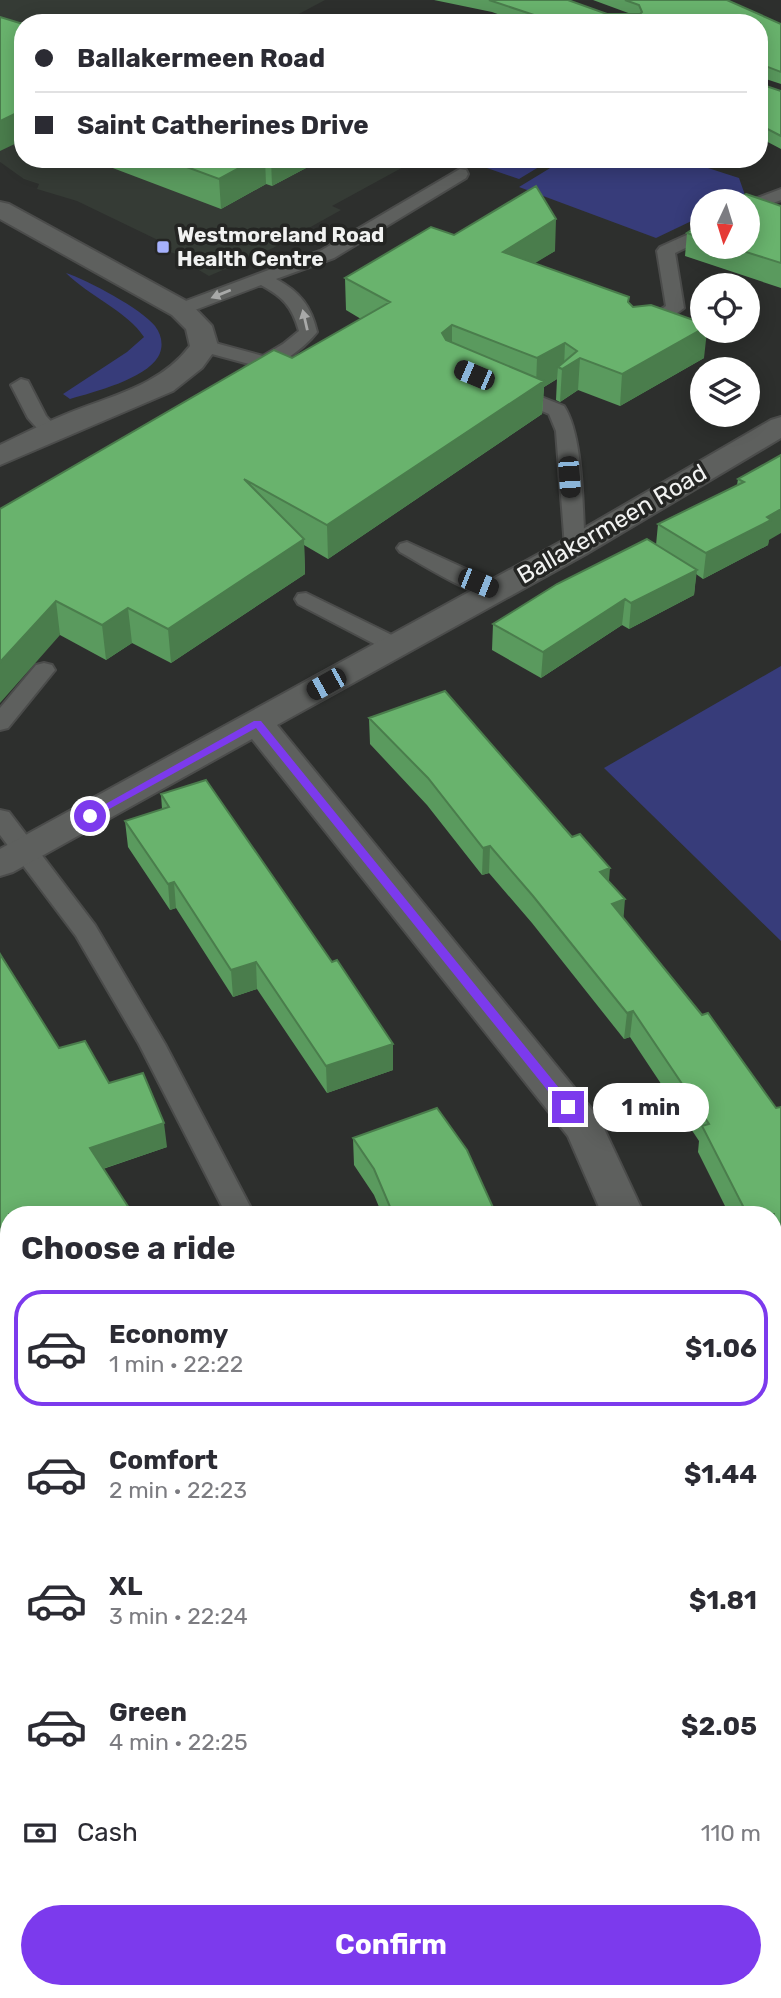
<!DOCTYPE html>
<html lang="en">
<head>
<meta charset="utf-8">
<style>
	body { margin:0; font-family:Rubik,sans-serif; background:#f2f2f3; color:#2b2b33; height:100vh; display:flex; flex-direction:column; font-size:26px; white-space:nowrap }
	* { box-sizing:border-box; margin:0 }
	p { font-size:23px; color:#7c7c81 }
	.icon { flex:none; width:38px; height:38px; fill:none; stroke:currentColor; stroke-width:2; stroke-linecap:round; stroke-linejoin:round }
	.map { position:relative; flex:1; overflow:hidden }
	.sheet { position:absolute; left:0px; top:1206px; width:782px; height:793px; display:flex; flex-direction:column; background:#fff; border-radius:28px 28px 0 0; box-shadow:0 4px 18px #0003 }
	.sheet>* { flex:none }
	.hud { position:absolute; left:14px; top:14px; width:754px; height:154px; border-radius:28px; box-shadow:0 4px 18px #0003; display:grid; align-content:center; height:154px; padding:0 21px; background:#fff }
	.needle { width:46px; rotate:184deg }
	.buttons { position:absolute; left:690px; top:189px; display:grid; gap:14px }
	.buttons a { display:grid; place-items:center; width:70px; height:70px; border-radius:50%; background:#fff; box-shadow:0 4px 18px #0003; font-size:35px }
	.end { position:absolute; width:32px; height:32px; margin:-16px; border:9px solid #7c3aed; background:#fff; box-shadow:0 0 0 4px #fff }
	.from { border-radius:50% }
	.bubble { position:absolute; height:49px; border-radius:24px; background:#fff; box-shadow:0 4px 18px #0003; font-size:23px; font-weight:700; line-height:49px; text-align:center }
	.car { position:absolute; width:21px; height:42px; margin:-21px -10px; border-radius:9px; box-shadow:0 0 5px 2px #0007; background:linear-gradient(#222 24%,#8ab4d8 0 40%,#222 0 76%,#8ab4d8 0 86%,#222 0) }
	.hud b { display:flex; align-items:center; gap:24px; height:66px; font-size:26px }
	.hud b+b { border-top:2px solid #e1e1e2 }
	.hud i { width:18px; height:18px; background:#2b2b33 }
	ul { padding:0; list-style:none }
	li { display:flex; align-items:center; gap:21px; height:116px; margin:0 14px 10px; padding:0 7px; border:4px solid transparent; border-radius:28px }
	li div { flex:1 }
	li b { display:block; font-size:26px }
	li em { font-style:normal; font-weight:700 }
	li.current { border-color:#7c3aed }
	li>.icon { width:63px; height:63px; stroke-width:1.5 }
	h2 { padding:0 21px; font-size:32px; line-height:84px }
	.pay { display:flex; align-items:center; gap:18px; height:77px; padding:0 21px; font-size:26px }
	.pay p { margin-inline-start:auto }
	.cta { display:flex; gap:14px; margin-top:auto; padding:14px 21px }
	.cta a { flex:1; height:80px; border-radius:42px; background:#7c3aed; color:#fff; font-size:28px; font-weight:700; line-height:80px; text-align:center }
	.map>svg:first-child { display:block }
	.built { fill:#353b35 }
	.green { fill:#373c7a }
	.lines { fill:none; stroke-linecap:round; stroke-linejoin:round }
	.lane-casing { stroke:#4b4c4b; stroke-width:4 }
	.street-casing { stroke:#4b4c4b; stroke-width:4 }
	.secondary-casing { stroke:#4b4c4b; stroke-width:4 }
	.lane { fill:#5e605e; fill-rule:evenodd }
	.street { fill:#5e605e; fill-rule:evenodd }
	.secondary { fill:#5e605e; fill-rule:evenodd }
	.wall { fill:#5a9a5e }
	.shaded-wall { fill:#4a7d4c }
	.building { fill:#69b36d; stroke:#4a7d4c; stroke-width:2 }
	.oneway { fill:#a8a9a8 }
	.route { fill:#7c3aed }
	.poi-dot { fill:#a5b1fc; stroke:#242523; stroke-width:2.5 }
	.labels { text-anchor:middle; stroke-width:7; stroke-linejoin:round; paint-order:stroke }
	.far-poi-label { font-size:21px; font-weight:bold; fill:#f1f2f1; stroke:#242523; text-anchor:start }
	.street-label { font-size:24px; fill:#f1f2f1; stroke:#242523 }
</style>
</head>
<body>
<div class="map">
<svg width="781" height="1998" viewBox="0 0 781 1998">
	<rect width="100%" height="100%" fill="#2d2f2d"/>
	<path class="built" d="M0,0H325L295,16L315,23H23V159H418L332,206L341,210L273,248L209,276L192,266L191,259L167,251L172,248L162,242L77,201L37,189L39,184L24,179L0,162Z"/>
	<path class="green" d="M461,159H552L519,179Z
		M565,159H680L739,178L745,195L731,201H702V216L656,238L519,187Z
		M66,273C87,280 142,309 155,326C162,335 164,347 158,357C145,379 94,392 70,399L63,394L127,352L144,337C128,312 89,296 66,273Z
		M781,666V941L604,768Z"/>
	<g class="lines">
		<defs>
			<path id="lane" d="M460,169L466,170L468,174L466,178L334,258L276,279C300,292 311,306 317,332C306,347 263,380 244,375L242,371L249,364L197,350L195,346L204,340L263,356L283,344L299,331C292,306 283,297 261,285L187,313L181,314L172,309L175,305L322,250Z
				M781,189V200L747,213V202Z
				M702,228V240L675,253L684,308L647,335H635L632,331L635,327L666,306L657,251L660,247Z
				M21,379L28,381L46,416L61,432L58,436H44L28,418L11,385Z
				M509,384L564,406C584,437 582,509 585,547L582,551H568L565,547L556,431L549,414L502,394L499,390L502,386Z
				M407,542L503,586L506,591L503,596C479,602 422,564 400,552L397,548L400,544Z
				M306,593L404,641L407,646L404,651H388L298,604L295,599L298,594Z
				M44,663L52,665L55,670L8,728L0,730V708L36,665Z
				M0,810L9,812L95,925L165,1044L254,1214H226L139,1044L76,936L0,835Z"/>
			<path id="street" d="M781,417V438L586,554L277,725L599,1118L644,1214H602L568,1136L252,739L13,872L0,876V849L564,540L771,420Z
				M774,1519L781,1522V1570L774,1567Z
				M0,1561L9,1565V1630L0,1627Z
				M781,1580V1627L774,1630V1583Z
				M117,1990H173L175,1998H119Z
				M192,1990H260L256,1998H188Z"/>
			<path id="secondary" d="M0,202L9,204L190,303L212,326L218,346L202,368L173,391L0,465V445C21,435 42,424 64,415C109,396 159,387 190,346L186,329L172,315L0,219Z"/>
		</defs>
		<use href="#lane" class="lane-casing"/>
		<use href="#street" class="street-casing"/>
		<use href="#secondary" class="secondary-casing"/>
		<use href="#lane" class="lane"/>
		<use href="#street" class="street"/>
		<use href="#secondary" class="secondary"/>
	</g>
	<path class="wall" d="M434,0H568L607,14H631L593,0H727L781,24V84L760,77V84L781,91V149L760,138V23H522L492,12Z
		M89,159H323L272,186L266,184L221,209Z
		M781,206V288L685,256L687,233L702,223V247H747Z
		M454,235L555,251L534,263L629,297V303L633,307L704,358L620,406L578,390L560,402L556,400L557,379L544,387L542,414L328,559L304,545L305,574L171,663L132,643L106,660L60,635L0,509L292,358L361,319L346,310L345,278Z
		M781,455L768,545L703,579L696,574L694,595L629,629L622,625L541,678L492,650L493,624L656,545L658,524L737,485L738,479Z
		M369,718L609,881L623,918L776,1108L781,1107V1317L774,1303V1214H729L698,1152L699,1141L630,1037L624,1039L532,923L489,873L482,875L427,805L370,744Z
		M161,794L332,962L393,1044V1070L327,1093L257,989L233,997L176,908L170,910L128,847L125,821L162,809Z
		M0,954L59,1048L109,1083L167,1147L103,1169L9,1214L8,1282L0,1257Z
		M353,1138L496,1214H382L374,1195L354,1165Z"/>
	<path class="shaded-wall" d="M23,110V140L0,151V121Z
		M256,159H265L266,184L221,209L219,179Z
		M271,159H323L272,186Z
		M556,219L555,251L501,284L503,252Z
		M452,325V358L442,333Z
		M702,329V331H707L704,358L620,406L622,374Z
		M565,343L564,368L580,358L578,390L560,402L562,369L558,367L557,379L544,387L542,414L328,559L327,525L536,386L537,358Z
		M781,509V533L769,540L768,545L703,579L706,553Z
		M304,539L305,574L171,663L168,629Z
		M697,570L694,595L629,629L631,603Z
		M625,599L622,625L541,678L543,652Z
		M56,601L60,635L0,703V662Z
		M128,608L132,643L106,660L102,625Z
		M490,846L489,873L482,875L483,848Z
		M610,868L608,894L600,872Z
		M174,882L176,908L170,910L168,884Z
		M625,899L623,925L612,904Z
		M256,962L257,989L233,997L231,970Z
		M633,1011L630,1037L624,1039L627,1013Z
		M393,1044V1070L327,1093L326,1066Z
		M164,1123L167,1147L93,1172L90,1148Z
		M9,1255V1281L8,1282L3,1258Z
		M781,1919V1934L774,1941V1926Z
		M706,1990H722L713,1998H700L701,1994Z"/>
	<path class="building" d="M489,0H568L607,14H640L642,12L639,5L625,0H727L781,24V72L760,64V23H558Z
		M0,17L23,24V110L0,121Z
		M760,68V84L781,91V136L760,125Z
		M165,159H256L219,179Z
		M536,186L556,219L503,252L629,297L628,302L633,307L651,305L702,323V329L622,374L580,358L562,369L558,367L577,351L565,343L537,358L452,325L442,333L446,340L544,381L327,525L244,479L304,539L168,629L128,608L102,625L56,601L0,662V509L274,350L292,358L390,302L345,278L431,227L454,235Z
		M746,194L781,206V263L730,247H747V201H735Z
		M702,223V238L687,233Z
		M781,455V509L767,517L771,520L706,553L658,524L744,482L738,479Z
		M647,539L697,570L631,603L625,599L543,652L493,624L557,584Z
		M445,691L572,837L580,834L610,868L600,872L625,899L612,904L702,1015L708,1013L776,1108L781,1107V1282L774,1267V1214H747L702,1126L709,1124L633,1011L627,1013L533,896L490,846L483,848L428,778L369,718Z
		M206,780L332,962L337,960L393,1044L326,1066L256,962L231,970L174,882L168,884L125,821L169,807L161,794Z
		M0,954L59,1048L85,1041L109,1083L143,1073L164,1123L90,1148L133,1214H9V1255L3,1258L0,1248Z
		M437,1108L467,1150L496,1214H393L374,1169L353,1138Z
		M781,1767V1919L774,1926V1774Z
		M491,1990H706L701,1994L703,1998H472Z"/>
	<defs><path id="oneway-solid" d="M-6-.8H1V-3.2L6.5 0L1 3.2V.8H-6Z" transform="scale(1.75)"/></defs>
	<g class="oneway">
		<use href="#oneway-solid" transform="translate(221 294) rotate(158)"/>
		<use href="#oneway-solid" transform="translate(305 320) rotate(-103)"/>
	</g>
	<path class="route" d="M254,721H261L572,1104V1111H564L256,728L93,818L84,816Z"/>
	<rect class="poi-dot" x="156" y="240" width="14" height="14" rx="3.5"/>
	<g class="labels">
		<g class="far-poi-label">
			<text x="177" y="242">Westmoreland Road<tspan x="177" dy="24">Health Centre</tspan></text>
		</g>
		<g class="street-label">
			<text transform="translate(612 524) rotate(-30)" y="8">Ballakermeen Road</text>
		</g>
	</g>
</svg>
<div class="buttons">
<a><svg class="needle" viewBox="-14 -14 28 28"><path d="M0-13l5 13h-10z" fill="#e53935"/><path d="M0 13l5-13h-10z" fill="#7c7c81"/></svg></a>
<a><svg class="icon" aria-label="locate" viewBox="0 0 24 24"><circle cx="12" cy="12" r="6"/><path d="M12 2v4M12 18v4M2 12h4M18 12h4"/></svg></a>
<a><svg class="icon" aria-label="layers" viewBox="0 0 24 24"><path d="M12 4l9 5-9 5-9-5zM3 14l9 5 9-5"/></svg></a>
</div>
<i class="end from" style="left:90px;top:816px"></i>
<i class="end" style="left:568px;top:1107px"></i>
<div class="bubble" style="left:593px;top:1083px;width:116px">1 min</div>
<i class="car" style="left:474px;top:375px;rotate:293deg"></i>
<i class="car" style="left:569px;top:477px;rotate:176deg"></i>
<i class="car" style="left:478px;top:583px;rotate:112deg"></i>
<i class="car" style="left:326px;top:684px;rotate:241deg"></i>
<div class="hud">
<b><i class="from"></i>Ballakermeen Road</b>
<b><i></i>Saint Catherines Drive</b>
</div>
<section class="sheet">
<h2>Choose a ride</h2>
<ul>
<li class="current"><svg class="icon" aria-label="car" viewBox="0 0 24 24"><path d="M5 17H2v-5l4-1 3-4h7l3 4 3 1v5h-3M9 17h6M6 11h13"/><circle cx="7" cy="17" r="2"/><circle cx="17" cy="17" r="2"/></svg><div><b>Economy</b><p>1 min · 22:22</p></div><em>$1.06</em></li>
<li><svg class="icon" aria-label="car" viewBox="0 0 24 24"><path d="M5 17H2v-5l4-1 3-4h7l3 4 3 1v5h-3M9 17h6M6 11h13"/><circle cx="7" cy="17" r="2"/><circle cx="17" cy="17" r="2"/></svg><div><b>Comfort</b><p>2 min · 22:23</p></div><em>$1.44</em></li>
<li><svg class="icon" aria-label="car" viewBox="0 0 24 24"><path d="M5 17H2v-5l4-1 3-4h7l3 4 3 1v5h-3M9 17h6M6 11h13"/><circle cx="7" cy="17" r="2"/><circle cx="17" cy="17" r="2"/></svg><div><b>XL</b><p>3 min · 22:24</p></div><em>$1.81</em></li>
<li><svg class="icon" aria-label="car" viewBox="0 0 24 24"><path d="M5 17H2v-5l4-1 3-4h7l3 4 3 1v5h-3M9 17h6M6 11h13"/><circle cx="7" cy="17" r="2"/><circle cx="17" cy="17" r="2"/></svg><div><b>Green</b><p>4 min · 22:25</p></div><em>$2.05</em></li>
</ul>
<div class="pay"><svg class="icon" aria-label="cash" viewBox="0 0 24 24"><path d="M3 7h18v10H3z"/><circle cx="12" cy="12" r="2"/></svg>Cash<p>110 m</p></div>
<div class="cta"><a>Confirm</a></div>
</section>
</div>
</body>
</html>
